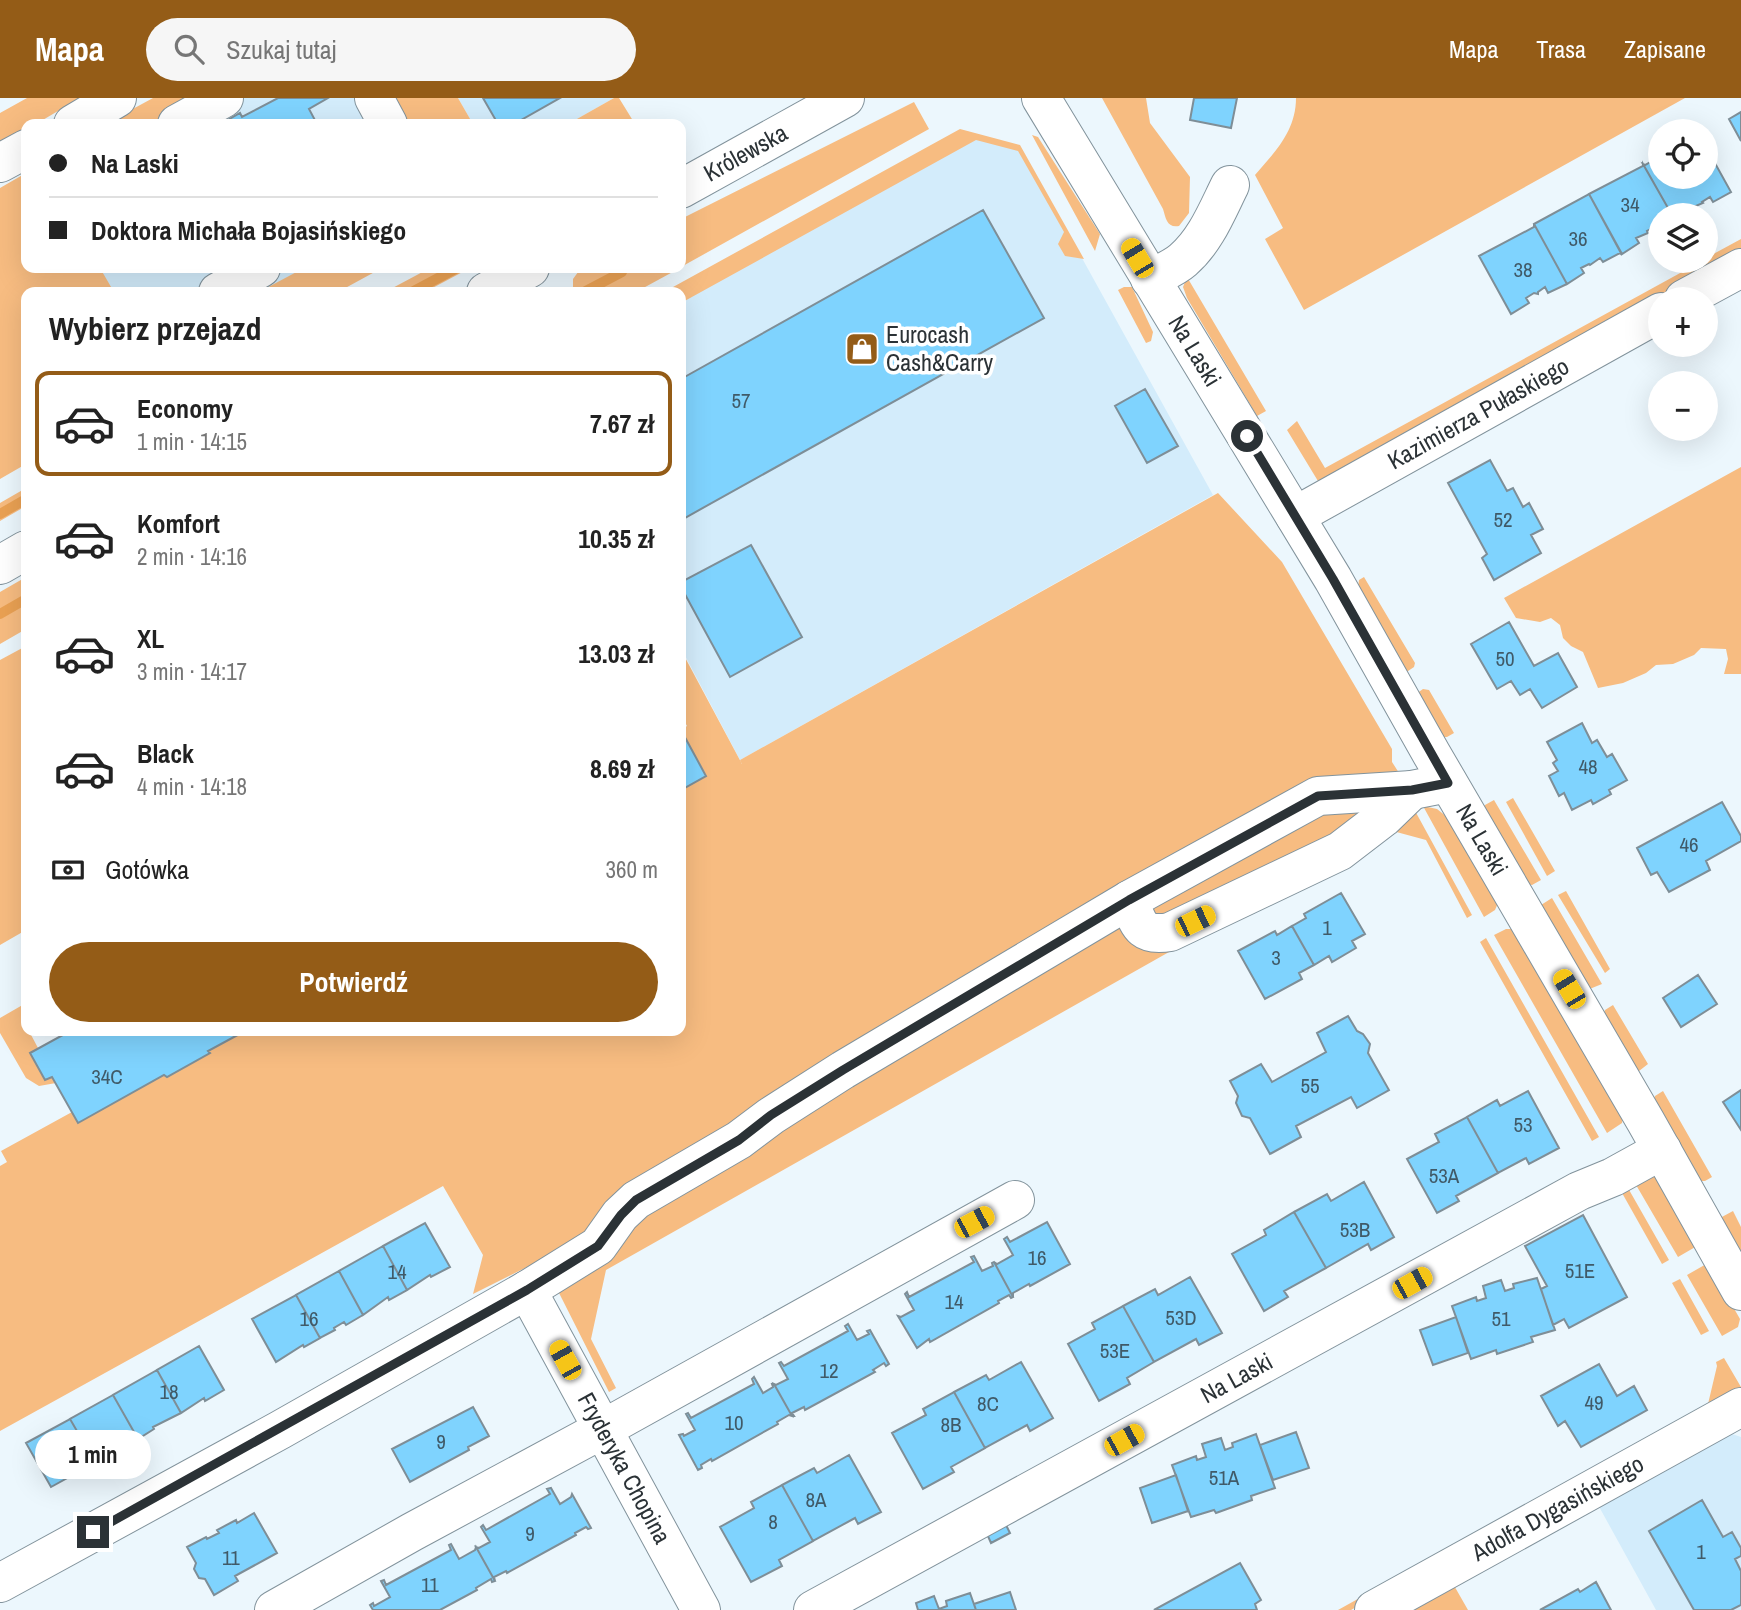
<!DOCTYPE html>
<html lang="pl">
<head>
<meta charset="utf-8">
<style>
	body { margin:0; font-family:"Archivo Narrow",sans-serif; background:#f6f6f6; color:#222; height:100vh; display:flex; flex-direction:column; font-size:26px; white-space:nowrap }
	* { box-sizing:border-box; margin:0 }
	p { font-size:23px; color:#767676 }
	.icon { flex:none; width:38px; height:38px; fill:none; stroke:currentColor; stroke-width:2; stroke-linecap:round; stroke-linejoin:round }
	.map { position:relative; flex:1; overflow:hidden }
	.panel { position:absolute; left:21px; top:189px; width:665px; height:749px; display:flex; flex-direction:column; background:#fff; border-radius:14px; box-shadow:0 7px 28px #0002 }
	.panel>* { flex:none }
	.banner { position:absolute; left:21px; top:21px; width:665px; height:154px; border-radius:14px; box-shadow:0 7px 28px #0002; display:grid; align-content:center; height:154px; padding:0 28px; background:#fff }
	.controls { position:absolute; left:1648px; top:21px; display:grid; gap:14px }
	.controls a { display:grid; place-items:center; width:70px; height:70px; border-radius:50%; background:#fff; box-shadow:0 7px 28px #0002; font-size:35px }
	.end { position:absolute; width:32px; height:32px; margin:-16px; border:9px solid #2b3236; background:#fff; box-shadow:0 0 0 4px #fff }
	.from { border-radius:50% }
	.bubble { position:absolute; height:49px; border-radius:24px; background:#fff; box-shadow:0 7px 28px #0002; font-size:23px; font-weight:800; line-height:49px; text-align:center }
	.car { position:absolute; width:21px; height:42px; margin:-21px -10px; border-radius:9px; box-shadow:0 0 5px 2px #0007; background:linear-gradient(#f5c518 24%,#345 0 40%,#f5c518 0 76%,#345 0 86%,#f5c518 0) }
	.banner b { display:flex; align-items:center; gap:24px; height:66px; font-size:26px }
	.banner b+b { border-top:2px solid #e0e0e0 }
	.banner i { width:18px; height:18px; background:#222 }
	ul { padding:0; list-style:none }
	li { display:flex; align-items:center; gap:21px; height:105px; margin:0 14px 10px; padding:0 14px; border:4px solid transparent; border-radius:14px }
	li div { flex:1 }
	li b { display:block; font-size:26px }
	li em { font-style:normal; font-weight:800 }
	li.active { border-color:#945c17 }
	li>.icon { width:63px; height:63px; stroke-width:1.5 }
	h2 { padding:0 28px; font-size:32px; line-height:84px }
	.pay { display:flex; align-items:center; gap:18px; height:77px; padding:0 28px; font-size:26px }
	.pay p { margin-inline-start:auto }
	.button { display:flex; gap:14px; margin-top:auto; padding:14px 28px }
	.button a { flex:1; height:80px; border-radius:42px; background:#945c17; color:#fff; font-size:28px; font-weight:800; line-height:80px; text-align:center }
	header { display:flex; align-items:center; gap:42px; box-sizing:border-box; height:98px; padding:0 35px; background:#945c17; color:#fff }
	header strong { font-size:33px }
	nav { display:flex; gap:38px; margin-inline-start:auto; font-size:24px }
	.search { width:490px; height:63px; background:#f6f6f6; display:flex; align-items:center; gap:18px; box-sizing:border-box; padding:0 24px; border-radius:38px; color:#767676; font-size:26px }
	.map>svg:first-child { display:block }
	.built { fill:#d3ecfb }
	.green { fill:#f7bc81 }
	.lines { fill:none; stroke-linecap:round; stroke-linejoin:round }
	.stream { stroke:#eaa153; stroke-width:10 }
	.building { fill:#7fd3fe; stroke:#7e8e97; stroke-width:2 }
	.minor-casing { stroke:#82939c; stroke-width:40 }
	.major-casing { stroke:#82939c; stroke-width:40 }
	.minor { stroke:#fff; stroke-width:38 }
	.major { stroke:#fff; stroke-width:38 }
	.route { stroke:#2b3236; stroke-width:9 }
	.labels { text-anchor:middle; stroke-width:7; stroke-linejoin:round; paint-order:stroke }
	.number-label { font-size:21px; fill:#405a68 }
	.street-label { font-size:24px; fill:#2b3236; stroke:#fff }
	.poi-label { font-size:24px; fill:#2b3236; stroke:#fff; text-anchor:start }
</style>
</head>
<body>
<header>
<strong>Mapa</strong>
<div class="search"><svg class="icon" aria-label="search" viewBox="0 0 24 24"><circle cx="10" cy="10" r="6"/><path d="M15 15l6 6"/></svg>Szukaj tutaj</div>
<nav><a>Mapa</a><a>Trasa</a><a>Zapisane</a></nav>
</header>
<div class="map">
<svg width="1741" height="1512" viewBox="0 0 1741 1512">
	<rect width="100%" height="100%" fill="#ecf7fd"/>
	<path class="built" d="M163,0H456L472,26H116Z
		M458,0H614L568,26H473Z
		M962,32L1020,48L1213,397L740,662L681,550V194H672Z
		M64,170H380L335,194H78Z
		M1726,1334L1741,1339V1512H1656L1597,1405Z"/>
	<path class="green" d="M27,0H80L36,26H26V32L0,47V15Z
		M153,0H193L156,26H125L118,19Z
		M390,0H458L473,26H404Z
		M614,0H619L635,26H568Z
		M1102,0H1146L1150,25L1190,79L1189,115L1179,128C1167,130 1166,121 1163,111Z
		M1296,0H1685L1304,212L1265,141L1283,130L1255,77C1275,54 1296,33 1296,0Z
		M914,4L929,31L681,169V121Z
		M960,31L1020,47L1084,161L1065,158L1058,146L1064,134L1018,53L976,42L681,205V194H664Z
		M1032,37L1038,39L1100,136L1095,153Z
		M26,75V170H100L114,194H26V366L0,381V90Z
		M1741,141V153L1321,388L1287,332L1297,323L1325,370L1702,163H1706V160Z
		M304,170H382L338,194H259Z
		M430,170H470L425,194H385Z
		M581,170H680L636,194H573V181Z
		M1187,179L1266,313L1257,318L1187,200L1183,189Z
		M1124,189H1132L1153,234L1151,243L1146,245L1118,192Z
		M1741,369V576H1724L1728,561L1726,551L1701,550L1694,557L1673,566L1656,567L1646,575L1623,585L1598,590L1583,554L1571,548L1563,540L1560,527L1551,520L1540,524L1516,520L1504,500Z
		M26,390V408L0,423V405Z
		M1218,395L1282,464L1392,651V664L1401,678L1332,682L575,1145L473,1196L483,1157L443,1088L0,1333V1068L7,1064L1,1053L72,1014L78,1025L164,977L167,979L209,956L208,953L245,933H681V692L706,677L681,632L687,628L681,617V552L742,666L740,662Z
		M26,479V531L0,546V494Z
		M1364,479L1415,565L1414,569L1405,575L1358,489L1359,482Z
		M26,548V832L0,847V562Z
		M1423,591L1429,592L1454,635L1447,639H1440L1416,596Z
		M1513,700L1555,773L1547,778L1506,704Z
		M1494,702L1541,782L1532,787L1526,786L1483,712L1485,707Z
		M1423,708L1437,711L1447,719L1498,805L1495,812L1484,819Z
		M1383,710L1167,823L1144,810L1308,712Z
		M1414,711L1472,817L1467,820L1426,742L1389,732Z
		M1566,793L1610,871L1605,875L1558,797Z
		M1552,800L1602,886L1587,892L1541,807Z
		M1120,817L1185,845L606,1172L591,1241L616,1290L609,1294L555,1187L632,1116Z
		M1506,831H1513L1623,1019L1622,1025L1607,1035L1494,837Z
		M1486,840L1599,1039L1592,1043L1480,844Z
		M26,905V918L22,921L26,933H29L38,950L30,955L45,982L52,979L56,985L39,988L26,980L0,935V920Z
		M1613,907L1648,966L1639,973L1634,972L1603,918L1605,912Z
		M1663,993L1712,1079L1705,1083H1700L1653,1005L1655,998Z
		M1655,1072L1697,1148L1678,1159L1632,1080Z
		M1624,1083L1669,1162L1662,1166L1617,1086Z
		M1733,1113L1741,1129V1157L1720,1120Z
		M1708,1165L1740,1221L1738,1229L1722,1238L1687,1177Z
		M1680,1181L1709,1233L1701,1237L1672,1185Z
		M1724,1260L1741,1289V1294L1441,1460L1351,1512H1338L1708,1306L1717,1268L1716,1264Z
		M1452,1484L1468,1512H1402Z"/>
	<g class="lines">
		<path class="stream" d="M412,194L457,170
			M584,194L622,174
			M0,416L26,401
			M0,516L26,501"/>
	</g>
	<path class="building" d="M278,0H328L309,11L317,26H228L226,23L240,15L242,19Z
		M483,0H560L514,26H498Z
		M1194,0H1237L1231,30L1190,22Z
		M1741,14V43L1729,21Z
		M1706,49L1731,94L1713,104L1710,99L1702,104L1703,105L1691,110L1694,115L1689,117H1672L1643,66L1645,67L1661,58V79H1706Z
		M1643,66L1672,117H1661V133L1658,135L1655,129L1647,133L1648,135L1636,140L1639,145L1622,156L1589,96L1643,68Z
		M1589,96L1622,157L1620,155L1603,164L1600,160L1590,167L1589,166L1581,170L1584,175L1567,186L1534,126Z
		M983,112L1044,220L683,421L681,417V281Z
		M1534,126L1567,186L1548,195L1545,189L1538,194V196L1534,195L1526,200L1529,205L1511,216L1479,158L1534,129Z
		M1145,291L1178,348L1147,365L1115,308Z
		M1490,362L1507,393L1513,390L1523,409L1529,405L1543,431L1531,437L1541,455L1494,482L1482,460L1487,456L1448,385Z
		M751,447L802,539L730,579L681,489V484Z
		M1509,524L1534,568L1558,555L1577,589L1542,610L1530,591L1520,597L1511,583L1497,591L1471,546Z
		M1582,625L1592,645L1597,642L1607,659L1612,656L1627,682L1609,692L1611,696L1593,706L1591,702L1572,712L1564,695L1559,698L1549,678L1558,673L1553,665L1557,662L1547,644Z
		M681,632L706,678L681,692Z
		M1722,704L1741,738V743L1706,763L1710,772L1669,794L1657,774L1651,777L1637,750Z
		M1341,795L1365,836L1352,843L1356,850L1332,864L1329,858L1314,867L1292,828L1306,820L1304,816Z
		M1292,828L1314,867L1299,875L1302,881L1265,901L1238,853L1275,833L1277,837Z
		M1698,877L1717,906L1681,929L1663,900Z
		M1348,918L1357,933L1363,936L1370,946L1368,955L1389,992L1357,1010L1351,999L1296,1028L1301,1039L1270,1056L1250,1020L1242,1018L1236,1005L1238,998L1230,983L1261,966L1272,984L1326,954L1317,935Z
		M70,933H245L208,953L210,955L167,979L164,977L78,1025L52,979L45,982L30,955Z
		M1741,992V1032L1723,1004Z
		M1528,993L1559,1050L1529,1066L1526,1060L1498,1075L1467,1019L1497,1002L1500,1008Z
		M1467,1019L1498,1075L1456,1098L1459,1103L1437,1115L1407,1061L1439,1044L1435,1036Z
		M1364,1084L1394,1139L1371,1152L1368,1146L1326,1170L1294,1114L1327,1096L1331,1103Z
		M1294,1114L1326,1170L1284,1193L1288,1199L1264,1213L1232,1156L1266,1137L1264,1132Z
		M1583,1117L1627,1199L1569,1230L1564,1221L1553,1227L1541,1191L1547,1188L1525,1148Z
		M1047,1124L1070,1166L1030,1188L1029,1186L1013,1195V1199L994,1164L997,1166L1013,1157L1004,1141L1007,1139L1010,1144Z
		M425,1125L450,1169L431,1179L430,1177L407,1192L383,1148Z
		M383,1148L407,1192L389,1202L388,1199L363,1217L339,1173Z
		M974,1158L982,1173L993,1168L992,1165L994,1164L1013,1199L1011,1200L1009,1197L998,1203L999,1205L930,1244L929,1241L917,1250L898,1218L901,1219L914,1212L905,1196L907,1194L909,1199L974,1164L971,1159Z
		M339,1173L363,1217L346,1227L344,1224L334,1230L335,1232L320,1240L296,1197Z
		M1190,1179L1222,1235L1199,1247L1196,1241L1154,1264L1123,1208L1155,1191L1158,1197Z
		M1537,1180L1555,1232L1531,1239L1533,1244L1497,1256L1496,1252L1471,1261L1452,1208L1476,1199L1477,1203L1486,1200L1483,1188L1501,1182L1505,1193L1514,1190L1513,1186Z
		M296,1197L320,1240L304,1249L303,1247L276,1264L252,1221Z
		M1123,1208L1154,1264L1127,1280L1130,1286L1099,1303L1068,1246L1095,1231L1092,1225Z
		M1456,1219L1468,1255L1433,1267L1420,1232Z
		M848,1226L857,1242L869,1236L867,1233L870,1232L889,1266L886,1268L884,1265L873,1272L875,1274L805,1312L804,1309L792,1315L794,1318H792L774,1286L776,1287L788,1281L779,1265L781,1264L784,1268L848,1233L845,1228Z
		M199,1248L224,1292L205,1303L204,1300L181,1315L157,1272Z
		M1021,1264L1053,1320L1030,1333L1027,1327L985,1350L954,1294L986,1277L989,1282Z
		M1599,1266L1617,1298L1634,1288L1647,1312L1581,1349L1565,1323L1558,1328L1541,1298Z
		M157,1272L181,1315L153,1329L154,1331L138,1341L113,1297Z
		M754,1279L763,1295L773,1289L772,1286H774L792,1318L789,1317L777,1324L778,1326L712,1363L711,1361L701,1367L702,1370L698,1372L679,1337L683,1336L684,1338L695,1332L686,1316L688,1315L691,1320L754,1286L752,1281Z
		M954,1294L985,1350L951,1369L954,1374L923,1391L892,1335L926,1317L923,1311Z
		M113,1297L138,1341L120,1351L118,1348L108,1354L109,1356L95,1364L70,1321Z
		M473,1309L489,1338L468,1349L469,1352L410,1384L392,1351Z
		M70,1321L95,1364L68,1376L69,1379L51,1389L26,1345Z
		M1296,1334L1309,1370L1273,1382L1260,1347Z
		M1256,1336L1275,1390L1251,1398L1252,1402L1216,1415L1214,1412L1191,1419L1172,1367L1196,1358L1197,1362L1206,1359L1202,1346L1221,1340L1225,1352L1233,1349L1232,1345Z
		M849,1357L881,1414L858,1426L855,1420L813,1443L782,1387L814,1370L817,1375Z
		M1176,1377L1188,1413L1152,1425L1140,1390Z
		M782,1387L813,1443L779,1462L782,1468L751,1484L720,1429L754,1410L751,1404Z
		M551,1390L560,1406L571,1399L572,1396L591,1430L588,1431L586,1429L575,1435L576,1437L507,1475L506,1473L494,1479L495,1483L476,1449L479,1450L490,1444L481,1429L483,1427L486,1432L550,1396L547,1391Z
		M1702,1402L1723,1439L1732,1434L1741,1450V1458L1735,1461L1741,1473V1507L1731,1512H1694L1649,1433Z
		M254,1415L277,1455L235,1478L238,1483L214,1497L205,1481L199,1480L194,1471L196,1465L187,1449L206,1439L207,1441L219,1435L217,1432L236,1422L237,1425Z
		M1006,1427L1010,1435L991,1445L987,1436Z
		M451,1446L459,1461L475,1452L476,1449L495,1483L492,1484L491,1481L476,1490L477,1492L440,1512H373L370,1507L373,1505L374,1508L390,1499L381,1483L384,1482L386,1487L451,1452L449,1447Z
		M1240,1465L1261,1502L1255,1506L1257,1512H1154Z
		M1596,1484L1611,1512H1540L1578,1491L1580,1494Z
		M1010,1494L1016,1512H976L974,1506Z
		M970,1495L976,1512H918L916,1505L934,1498L939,1511L947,1508L946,1503Z"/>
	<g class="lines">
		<defs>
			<g id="minor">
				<path d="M374,0L388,26"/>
				<path id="s1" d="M1041,0L1333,481L1431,655L1646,1024L1741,1193"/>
				<path d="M73,26L117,0"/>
				<path d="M177,26L224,0"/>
				<path d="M0,65L26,51"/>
				<path d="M1150,181C1161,175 1174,170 1183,162C1206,142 1217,113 1230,87"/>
				<path d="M218,194L261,170"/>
				<path d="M1684,201L1741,170"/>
				<path id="s2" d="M1295,418L1661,214"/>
				<path d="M1129,802C1139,827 1140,839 1170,834L1340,753L1383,720L1412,692"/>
				<path id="s3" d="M527,1192L701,1512"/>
				<path d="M0,1485L280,1332L527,1192L598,1148L620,1117L636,1102L739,1042L771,1018L843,972L1129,802L1318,698L1412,692L1448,685"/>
				<path d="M274,1512L412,1434L603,1331L1015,1102"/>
				<path id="s4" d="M813,1512L1579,1093L1613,1079L1662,1052"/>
				<path id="s5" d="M1374,1512L1741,1309"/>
			</g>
			<g id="major">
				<path id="s6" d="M681,91L845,0"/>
				<path d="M486,194L530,170"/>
				<path d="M0,467L26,452"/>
			</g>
		</defs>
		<use href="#minor" class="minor-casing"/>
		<use href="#major" class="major-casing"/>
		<use href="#minor" class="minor"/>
		<use href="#major" class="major"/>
	</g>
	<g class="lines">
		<path class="route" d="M93,1434L527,1192L598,1148L621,1117L636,1102L739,1042L771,1017L843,972L1129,802L1318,698L1412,692L1448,685L1333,481L1247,338"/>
	</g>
	<defs>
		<symbol id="shop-square" viewBox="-11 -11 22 22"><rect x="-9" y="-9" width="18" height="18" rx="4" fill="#945c17" stroke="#fff"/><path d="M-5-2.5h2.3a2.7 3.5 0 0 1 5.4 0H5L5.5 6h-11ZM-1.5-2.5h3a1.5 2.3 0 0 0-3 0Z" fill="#fff"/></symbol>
	</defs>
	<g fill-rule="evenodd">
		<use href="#shop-square" x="843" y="232" width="38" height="38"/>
	</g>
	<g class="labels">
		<g class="number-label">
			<text x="1630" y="114">34</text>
			<text x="1578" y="148">36</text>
			<text x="1523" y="179">38</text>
			<text x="741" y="310">57</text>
			<text x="1503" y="429">52</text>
			<text x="1505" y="568">50</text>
			<text x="1588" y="676">48</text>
			<text x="1689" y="754">46</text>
			<text x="1327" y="837">1</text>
			<text x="1276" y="867">3</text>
			<text x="107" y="986">34C</text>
			<text x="1310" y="995">55</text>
			<text x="1523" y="1034">53</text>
			<text x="1444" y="1085">53A</text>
			<text x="1355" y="1139">53B</text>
			<text x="1037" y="1167">16</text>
			<text x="1580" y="1180">51E</text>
			<text x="397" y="1181">14</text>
			<text x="954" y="1211">14</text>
			<text x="1181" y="1227">53D</text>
			<text x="309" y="1228">16</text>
			<text x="1501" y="1228">51</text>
			<text x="1115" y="1260">53E</text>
			<text x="829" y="1280">12</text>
			<text x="169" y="1301">18</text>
			<text x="1594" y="1312">49</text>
			<text x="988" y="1313">8C</text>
			<text x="734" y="1332">10</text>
			<text x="951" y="1334">8B</text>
			<text x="441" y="1351">9</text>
			<text x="1224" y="1387">51A</text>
			<text x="816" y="1409">8A</text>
			<text x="773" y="1431">8</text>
			<text x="530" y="1443">9</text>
			<text x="1701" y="1461">1</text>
			<text x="231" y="1467">11</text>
			<text x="430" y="1494">11</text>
		</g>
		<g class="street-label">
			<text dy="8" stroke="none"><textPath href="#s6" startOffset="74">Królewska</textPath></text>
			<text dy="8" stroke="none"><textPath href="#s1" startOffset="296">Na Laski</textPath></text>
			<text dy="8" stroke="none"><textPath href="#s2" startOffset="210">Kazimierza Pułaskiego</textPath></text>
			<text dy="8" stroke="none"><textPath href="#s1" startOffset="863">Na Laski</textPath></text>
			<text dy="8" stroke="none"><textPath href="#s4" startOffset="483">Na Laski</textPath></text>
			<text dy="8" stroke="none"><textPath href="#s3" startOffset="203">Fryderyka Chopina</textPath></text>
			<text dy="8" stroke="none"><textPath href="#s5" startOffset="210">Adolfa Dygasińskiego</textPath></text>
		</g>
		<g class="poi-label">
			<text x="886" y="245">Eurocash<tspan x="886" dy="28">Cash&amp;Carry</tspan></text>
		</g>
	</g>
</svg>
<div class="controls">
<a><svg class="icon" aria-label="locate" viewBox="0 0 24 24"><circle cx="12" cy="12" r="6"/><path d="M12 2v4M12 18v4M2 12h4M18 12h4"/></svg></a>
<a><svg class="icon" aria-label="layers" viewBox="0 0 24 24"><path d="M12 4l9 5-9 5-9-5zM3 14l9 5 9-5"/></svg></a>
<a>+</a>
<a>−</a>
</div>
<i class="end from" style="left:1247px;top:338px"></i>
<i class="end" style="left:93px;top:1434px"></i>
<div class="bubble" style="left:35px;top:1332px;width:116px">1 min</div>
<i class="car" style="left:1137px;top:160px;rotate:329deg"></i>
<i class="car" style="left:1195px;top:823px;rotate:64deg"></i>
<i class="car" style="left:1569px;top:891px;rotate:329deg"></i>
<i class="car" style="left:974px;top:1124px;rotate:62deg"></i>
<i class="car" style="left:1412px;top:1185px;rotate:61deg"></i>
<i class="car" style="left:565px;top:1262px;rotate:331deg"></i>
<i class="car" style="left:1124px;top:1342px;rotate:61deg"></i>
<div class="banner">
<b><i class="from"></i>Na Laski</b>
<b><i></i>Doktora Michała Bojasińskiego</b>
</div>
<section class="panel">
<h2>Wybierz przejazd</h2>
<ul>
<li class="active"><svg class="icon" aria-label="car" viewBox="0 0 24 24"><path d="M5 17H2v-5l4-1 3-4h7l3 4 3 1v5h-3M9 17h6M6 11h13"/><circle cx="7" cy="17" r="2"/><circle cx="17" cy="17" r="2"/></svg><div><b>Economy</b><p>1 min · 14:15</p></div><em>7.67 zł</em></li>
<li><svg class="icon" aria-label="car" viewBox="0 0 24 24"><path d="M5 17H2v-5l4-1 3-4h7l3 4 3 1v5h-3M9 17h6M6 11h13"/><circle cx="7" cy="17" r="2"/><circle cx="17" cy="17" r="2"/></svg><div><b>Komfort</b><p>2 min · 14:16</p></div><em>10.35 zł</em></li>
<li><svg class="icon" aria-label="car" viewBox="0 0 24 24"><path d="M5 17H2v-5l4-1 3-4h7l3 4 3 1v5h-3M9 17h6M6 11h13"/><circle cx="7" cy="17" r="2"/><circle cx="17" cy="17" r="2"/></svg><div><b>XL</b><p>3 min · 14:17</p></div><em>13.03 zł</em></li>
<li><svg class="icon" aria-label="car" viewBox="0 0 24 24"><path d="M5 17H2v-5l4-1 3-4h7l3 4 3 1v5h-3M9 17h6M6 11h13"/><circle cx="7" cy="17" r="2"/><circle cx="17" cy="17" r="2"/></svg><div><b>Black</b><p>4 min · 14:18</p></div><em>8.69 zł</em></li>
</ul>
<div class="pay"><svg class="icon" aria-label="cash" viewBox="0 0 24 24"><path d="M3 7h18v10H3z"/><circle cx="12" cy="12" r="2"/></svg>Gotówka<p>360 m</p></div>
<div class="button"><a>Potwierdź</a></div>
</section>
</div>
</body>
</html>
